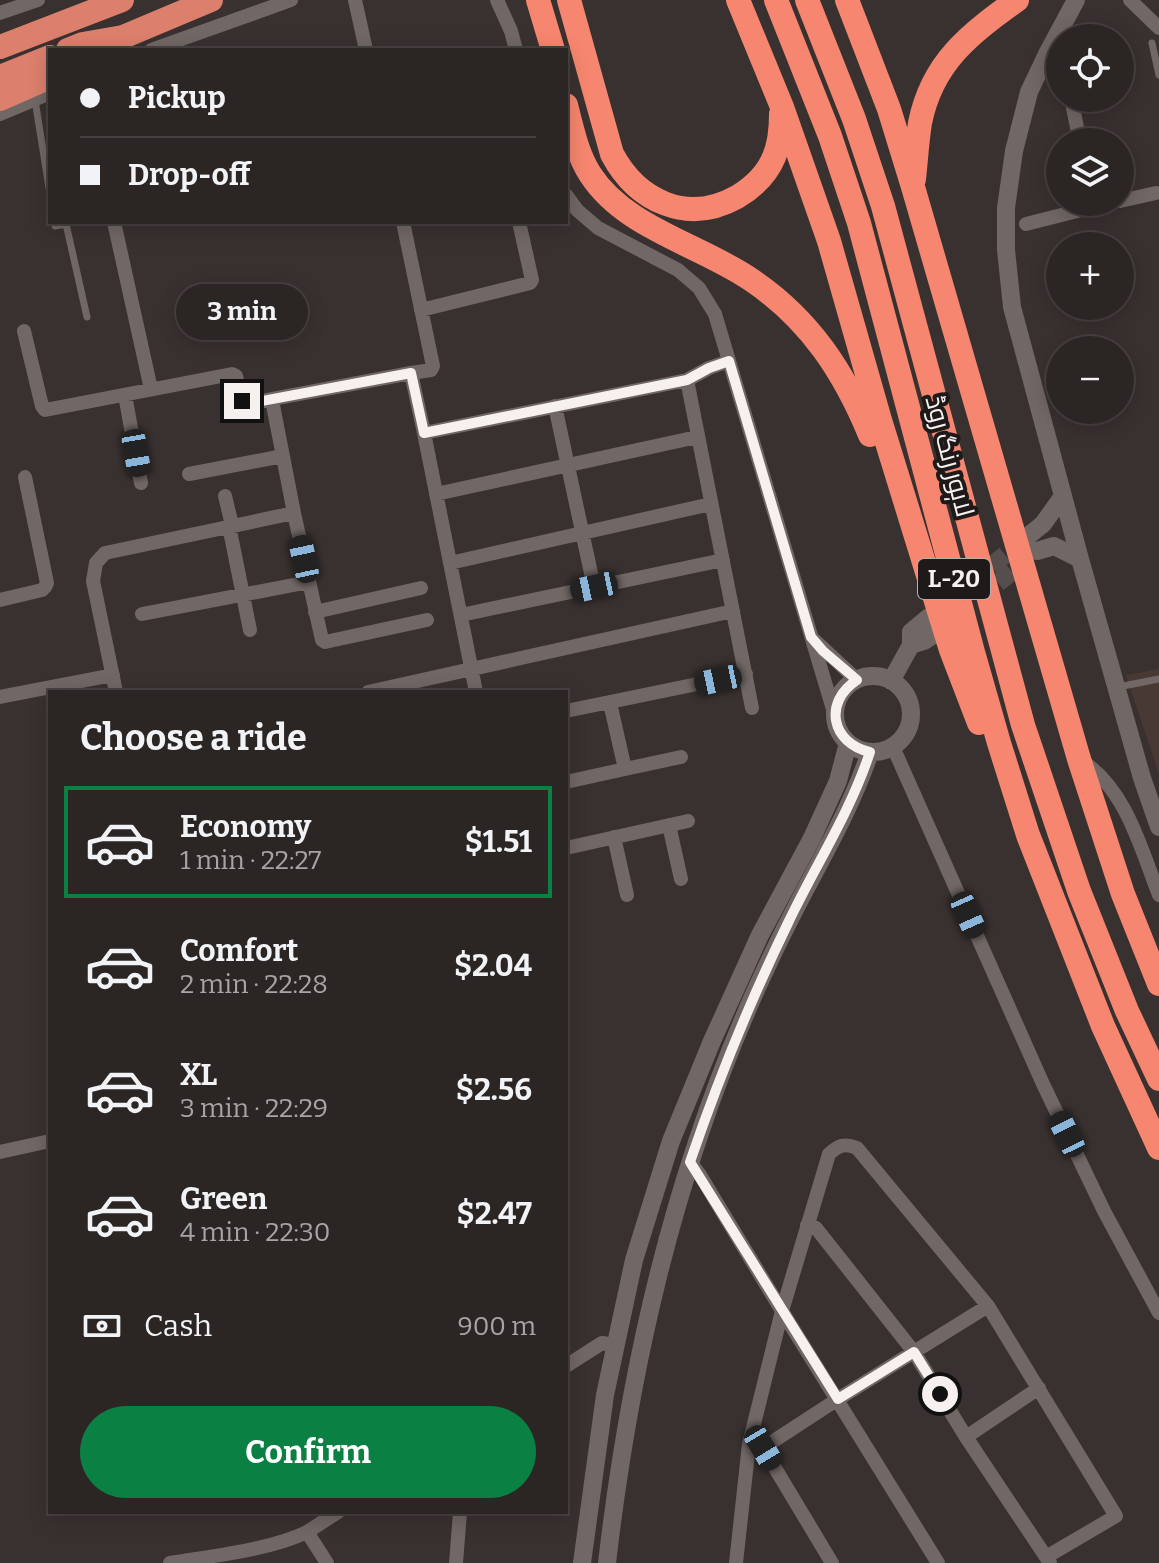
<!DOCTYPE html>
<html lang="en">
<head>
<meta charset="utf-8">
<style>
	body { margin:0; font-family:Bitter,Cairo,serif; background:#373130; color:#f1f3f6; height:100vh; display:flex; flex-direction:column; font-size:30px; white-space:nowrap }
	* { box-sizing:border-box; margin:0 }
	p { font-size:26px; color:#a6a5a6 }
	.icon { flex:none; width:44px; height:44px; fill:none; stroke:currentColor; stroke-width:2; stroke-linecap:round; stroke-linejoin:round }
	.map { position:relative; flex:1; overflow:hidden }
	.drawer { position:absolute; left:48px; top:690px; width:520px; height:824px; display:flex; flex-direction:column; background:#2b2523; border-radius:0px; box-shadow:0 4px 20px #0003,0 0 0 2px #474241 }
	.drawer>* { flex:none }
	.hud { position:absolute; left:48px; top:48px; width:520px; height:176px; border-radius:0px; box-shadow:0 4px 20px #0003,0 0 0 2px #474241; display:grid; align-content:center; height:176px; padding:0 32px; background:#2b2523 }
	.controls { position:absolute; left:1046px; top:24px; display:grid; gap:16px }
	.controls a { display:grid; place-items:center; width:88px; height:88px; border-radius:50%; background:#2b2523; box-shadow:0 4px 20px #0003,0 0 0 2px #474241; font-size:40px }
	.end { position:absolute; width:36px; height:36px; margin:-18px; border:10px solid #f6f1ef; background:#111; box-shadow:0 0 0 4px #111 }
	.from { border-radius:50% }
	.bubble { position:absolute; height:56px; border-radius:28px; background:#2b2523; box-shadow:0 4px 20px #0003,0 0 0 2px #474241; font-size:26px; font-weight:700; line-height:56px; text-align:center }
	.car { position:absolute; width:24px; height:48px; margin:-24px -12px; border-radius:10px; box-shadow:0 0 6px 2px #0007; background:linear-gradient(#222 24%,#8ab4d8 0 40%,#222 0 76%,#8ab4d8 0 86%,#222 0) }
	.hud b { display:flex; align-items:center; gap:28px; height:76px; font-size:30px }
	.hud b+b { border-top:2px solid #474241 }
	.hud i { width:20px; height:20px; background:#f1f3f6 }
	ul { padding:0; list-style:none }
	li { display:flex; align-items:center; gap:24px; height:112px; margin:0 16px 12px; padding:0 16px; border:4px solid transparent; border-radius:0px }
	li div { flex:1 }
	li b { display:block; font-size:30px }
	li em { font-style:normal; font-weight:700 }
	li.on { border-color:#0b8043 }
	li>.icon { width:72px; height:72px; stroke-width:1.5 }
	h2 { padding:0 32px; font-size:36px; line-height:96px }
	.pay { display:flex; align-items:center; gap:20px; height:88px; padding:0 32px; font-size:30px }
	.pay p { margin-inline-start:auto }
	.cta { display:flex; gap:16px; margin-top:auto; padding:16px 32px }
	.cta a { flex:1; height:92px; border-radius:48px; background:#0b8043; color:#fff; font-size:32px; font-weight:700; line-height:92px; text-align:center }
	.map>svg:first-child { display:block }
	.built { fill:#483935 }
	.lines { fill:none; stroke-linecap:round; stroke-linejoin:round }
	.tertiary-tunnel { stroke:#554e4c; stroke-width:18; stroke-dasharray:18 9; stroke-linecap:butt }
	.service { stroke:#716765; stroke-width:7 }
	.minor { stroke:#716765; stroke-width:14 }
	.tertiary { stroke:#716765; stroke-width:18 }
	.trunk { stroke:#dc806d; stroke-width:24 }
	.motorway { stroke:#f6866f; stroke-width:24 }
	.route { stroke:#f6f1ef; stroke-width:10 }
	.labels { text-anchor:middle; stroke-width:8; stroke-linejoin:round; paint-order:stroke }
	.shield { fill:#1e1a19; stroke:#b5b0af; stroke-width:2 }
	.shield-label { font-size:24px; font-weight:bold; fill:#f6f1ef }
	.street-label { font-size:26px; fill:#f6f1ef; stroke:#1e1a19 }
</style>
</head>
<body>
<div class="map">
<svg width="1159" height="1563" viewBox="0 0 1159 1563">
	<rect width="100%" height="100%" fill="#39312f"/>
	<path class="built" d="M1159,669V774L1126,675Z"/>
	<g class="lines">
		<path class="tertiary-tunnel" d="M949,600L1026,538
			M956,617L1029,558"/>
		<path class="service" d="M1152,43L1159,75
			M35,100L50,194
			M54,222L55,226L66,224L87,317
			M1118,687L1159,679"/>
		<path class="minor" d="M355,0L366,50
			M497,0L511,31L516,50
			M1130,0L1159,28
			M0,13L38,0
			M151,50L291,0
			M1047,54L1060,68
			M1071,98L1080,142
			M0,114L50,93
			M566,195L577,210L598,228L678,270L699,288L715,314L835,716
			M1120,201L1156,193
			M114,222L151,389
			M403,222L433,366L431,370L411,373L424,433
			M1026,224L1093,207L1092,202
			M421,310L530,283L532,280L519,222
			M24,331L42,406L45,410L232,374L236,376L242,401L246,404L411,373
			M687,380L709,368L729,361
			M125,395L141,483
			M272,400L294,513L322,640L325,642L427,620
			M555,406L594,587
			M189,474L283,456
			M436,494L697,437
			M225,496L232,525
			M229,526L250,630
			M450,563L711,504
			M0,600L42,590L45,587L47,583L25,477
			M315,612L421,588
			M142,614L309,582
			M461,615L723,560
			M814,640L857,680
			M116,692L93,581L96,563L105,553L294,513
			M368,692L733,611
			M476,692L424,433L687,380L752,708
			M0,697L113,675
			M566,711L746,674
			M893,747L1043,1084L1104,1211L1159,1313
			M1082,761C1126,789 1141,849 1159,895
			M625,769L681,757
			M566,782L625,769L610,703
			M669,825L681,879
			M614,837L627,895
			M566,848L688,821
			M0,1152L50,1141
			M690,1162L700,1175L782,1311L749,1444L736,1563
			M807,1225L816,1228L914,1352L966,1437L1050,1563
			M566,1366L602,1343L615,1345
			M966,1437L1039,1388
			M749,1444L763,1448L838,1399L988,1306
			M763,1448L832,1563
			M170,1563C211,1556 270,1550 307,1532
			M327,1563L307,1532L338,1512
			M456,1563L460,1512
			M938,1563L782,1311L829,1154C839,1145 844,1143 857,1148L988,1306L1116,1516L1046,1557"/>
		<path class="tertiary" d="M1076,0L1047,54L1029,92L1014,151L1006,208V250L1012,307L1080,559L1142,778L1159,827
			M1028,536L1043,524L1063,496
			M1037,551L1054,546L1080,559
			M911,645L924,641L936,633
			M835 714a38 38 0 1 1 76 0a38 38 0 1 1-76 0Z
			M891,681L911,645V632L929,617
			M582,1563L605,1395L634,1260L671,1141L712,1041L760,935L812,838L838,781L848,743
			M607,1563C630,1365 674,1174 755,992C766,968 777,944 789,921C817,865 850,812 870,752"/>
		<path class="trunk" d="M0,47L122,0
			M68,50L83,44L123,37L211,0
			M0,77L50,57
			M0,99L50,77"/>
		<path class="motorway" d="M538,0L553,50
			M569,0L612,154C637,201 687,225 737,197C752,188 767,174 774,157C780,143 781,128 781,114
			M738,0L782,107L829,241L880,420L951,650L979,723
			M776,0L830,136L859,223L973,652L999,743L1028,835L1103,1026L1159,1148
			M807,0L854,119L883,206L1023,725L1079,891L1127,1011L1159,1079
			M847,0L889,109L913,187L1079,759L1123,894L1159,984
			M566,105C572,128 577,154 590,174C625,229 702,245 753,281C810,320 844,372 870,435
			M914,179C916,161 917,142 920,123C932,62 970,34 1017,0"/>
	</g>
	<g class="lines">
		<path class="route" d="M242,401L246,404L411,373L424,433L687,380L709,368L729,361L811,637L823,651L857,680C823,702 831,743 870,752C850,813 815,866 788,923C750,1001 718,1080 690,1162L838,1399L914,1352L940,1394"/>
	</g>
	<g class="labels">
		<rect class="shield" x="918" y="559" width="72" height="40" rx="6"/>
		<g class="shield-label">
			<text x="954" y="587">L-20</text>
		</g>
		<g class="street-label">
			<text transform="translate(950 456) rotate(75)" y="9">لاہور رنگ روڈ</text>
		</g>
	</g>
</svg>
<div class="controls">
<a><svg class="icon" aria-label="locate" viewBox="0 0 24 24"><circle cx="12" cy="12" r="6"/><path d="M12 2v4M12 18v4M2 12h4M18 12h4"/></svg></a>
<a><svg class="icon" aria-label="layers" viewBox="0 0 24 24"><path d="M12 4l9 5-9 5-9-5zM3 14l9 5 9-5"/></svg></a>
<a>+</a>
<a>−</a>
</div>
<i class="end from" style="left:940px;top:1394px"></i>
<i class="end" style="left:242px;top:401px"></i>
<div class="bubble" style="left:176px;top:284px;width:132px">3 min</div>
<i class="car" style="left:136px;top:453px;rotate:170deg"></i>
<i class="car" style="left:304px;top:559px;rotate:348deg"></i>
<i class="car" style="left:594px;top:587px;rotate:258deg"></i>
<i class="car" style="left:718px;top:680px;rotate:258deg"></i>
<i class="car" style="left:968px;top:915px;rotate:156deg"></i>
<i class="car" style="left:1067px;top:1134px;rotate:334deg"></i>
<i class="car" style="left:763px;top:1448px;rotate:149deg"></i>
<div class="hud">
<b><i class="from"></i>Pickup</b>
<b><i></i>Drop-off</b>
</div>
<section class="drawer">
<h2>Choose a ride</h2>
<ul>
<li class="on"><svg class="icon" aria-label="car" viewBox="0 0 24 24"><path d="M5 17H2v-5l4-1 3-4h7l3 4 3 1v5h-3M9 17h6M6 11h13"/><circle cx="7" cy="17" r="2"/><circle cx="17" cy="17" r="2"/></svg><div><b>Economy</b><p>1 min · 22:27</p></div><em>$1.51</em></li>
<li><svg class="icon" aria-label="car" viewBox="0 0 24 24"><path d="M5 17H2v-5l4-1 3-4h7l3 4 3 1v5h-3M9 17h6M6 11h13"/><circle cx="7" cy="17" r="2"/><circle cx="17" cy="17" r="2"/></svg><div><b>Comfort</b><p>2 min · 22:28</p></div><em>$2.04</em></li>
<li><svg class="icon" aria-label="car" viewBox="0 0 24 24"><path d="M5 17H2v-5l4-1 3-4h7l3 4 3 1v5h-3M9 17h6M6 11h13"/><circle cx="7" cy="17" r="2"/><circle cx="17" cy="17" r="2"/></svg><div><b>XL</b><p>3 min · 22:29</p></div><em>$2.56</em></li>
<li><svg class="icon" aria-label="car" viewBox="0 0 24 24"><path d="M5 17H2v-5l4-1 3-4h7l3 4 3 1v5h-3M9 17h6M6 11h13"/><circle cx="7" cy="17" r="2"/><circle cx="17" cy="17" r="2"/></svg><div><b>Green</b><p>4 min · 22:30</p></div><em>$2.47</em></li>
</ul>
<div class="pay"><svg class="icon" aria-label="cash" viewBox="0 0 24 24"><path d="M3 7h18v10H3z"/><circle cx="12" cy="12" r="2"/></svg>Cash<p>900 m</p></div>
<div class="cta"><a>Confirm</a></div>
</section>
</div>
</body>
</html>
